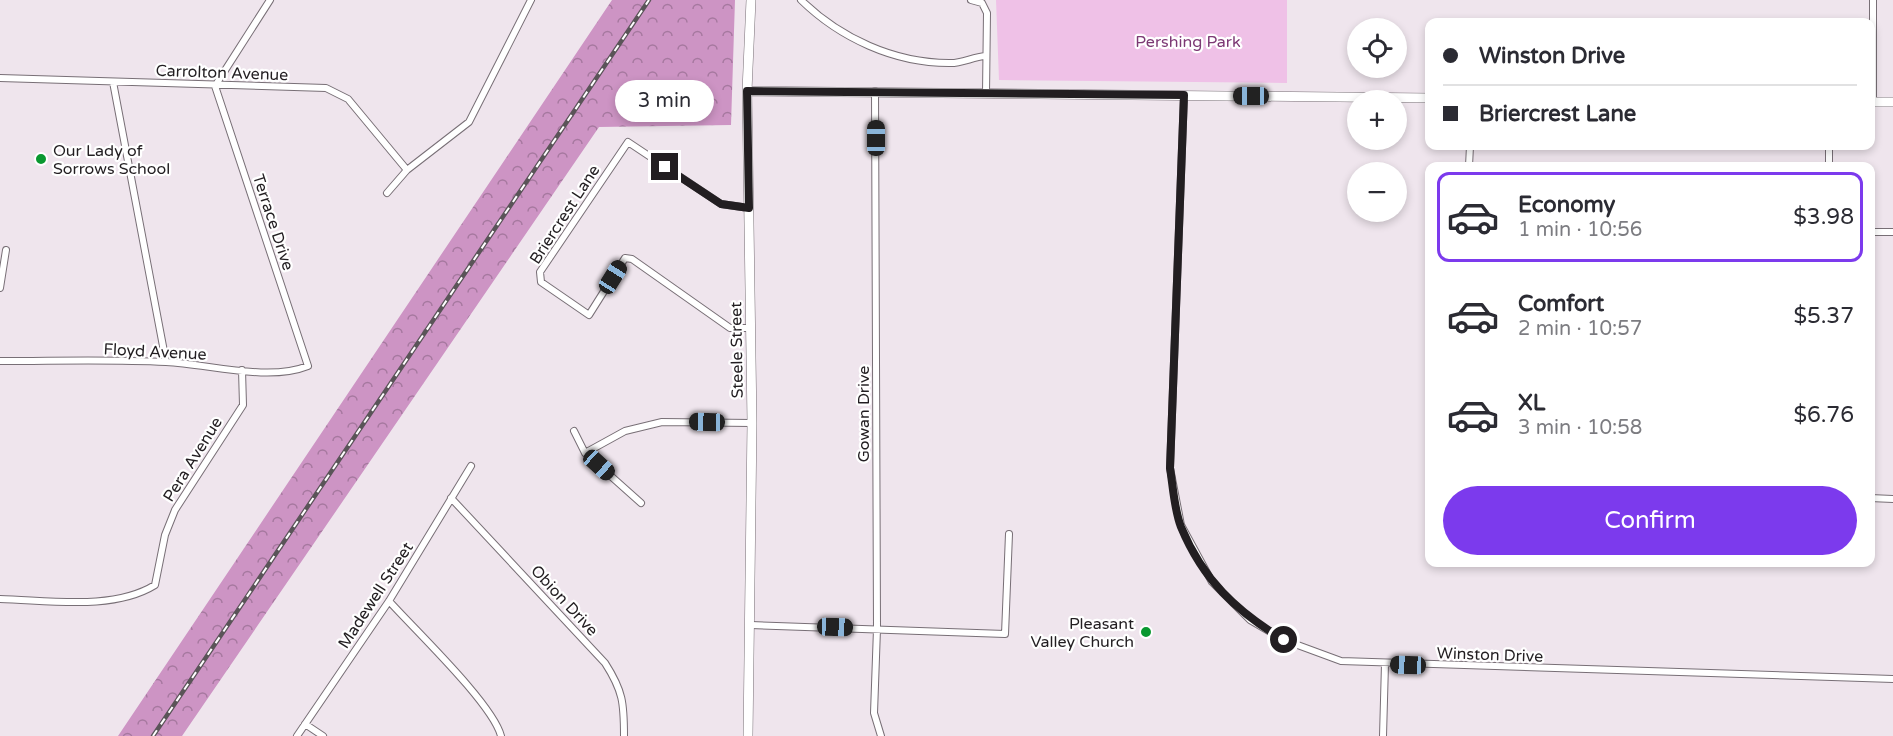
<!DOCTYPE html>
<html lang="en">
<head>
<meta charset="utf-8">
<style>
	body { margin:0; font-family:"Varela Round",sans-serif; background:#f2f2f3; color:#2b2b33; height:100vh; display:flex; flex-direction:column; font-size:22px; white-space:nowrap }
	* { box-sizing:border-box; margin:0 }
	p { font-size:20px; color:#7c7c81 }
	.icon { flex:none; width:33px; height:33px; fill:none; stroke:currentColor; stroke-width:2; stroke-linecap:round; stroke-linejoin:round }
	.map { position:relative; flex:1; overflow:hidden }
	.sheet { position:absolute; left:1425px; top:162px; width:450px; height:405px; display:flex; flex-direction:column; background:#fff; border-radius:12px; box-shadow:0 3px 9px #0003 }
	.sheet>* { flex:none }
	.banner { position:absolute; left:1425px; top:18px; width:450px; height:132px; border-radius:12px; box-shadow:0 3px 9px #0003; display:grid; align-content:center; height:132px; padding:0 18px; background:#fff }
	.controls { position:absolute; left:1347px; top:18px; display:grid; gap:12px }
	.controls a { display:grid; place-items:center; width:60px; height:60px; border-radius:50%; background:#fff; box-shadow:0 3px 9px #0003; font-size:30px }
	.end { position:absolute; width:27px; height:27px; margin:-14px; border:8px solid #221e21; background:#fff; box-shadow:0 0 0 3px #fff }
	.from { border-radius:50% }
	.bubble { position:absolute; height:42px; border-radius:21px; background:#fff; box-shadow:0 3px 9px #0003; font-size:20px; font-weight:600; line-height:42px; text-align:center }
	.car { position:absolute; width:18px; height:36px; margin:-18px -9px; border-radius:8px; box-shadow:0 0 4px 2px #0007; background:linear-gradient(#222 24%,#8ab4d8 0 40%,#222 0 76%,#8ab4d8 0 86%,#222 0) }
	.banner b { display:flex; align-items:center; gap:21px; height:57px; font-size:22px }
	.banner b+b { border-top:2px solid #e1e1e2 }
	.banner i { width:15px; height:15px; background:#2b2b33 }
	ul { padding:10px 0 0; list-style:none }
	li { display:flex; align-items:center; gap:18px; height:90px; margin:0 12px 9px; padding:0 6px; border:3px solid transparent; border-radius:12px }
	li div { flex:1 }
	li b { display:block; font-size:22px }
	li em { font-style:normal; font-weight:600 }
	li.active { border-color:#7c3aed }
	li>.icon { width:54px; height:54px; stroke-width:1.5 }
	.primary-button { display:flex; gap:12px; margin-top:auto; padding:12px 18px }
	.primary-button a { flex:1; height:69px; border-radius:36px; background:#7c3aed; color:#fff; font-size:24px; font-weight:600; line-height:69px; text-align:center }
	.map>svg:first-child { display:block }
	.forest { fill:url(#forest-crowns) }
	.green { fill:#efc1e7 }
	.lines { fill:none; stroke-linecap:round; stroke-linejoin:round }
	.street-casing { stroke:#786f76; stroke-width:8 }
	.secondary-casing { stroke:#786f76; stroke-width:10 }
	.street { stroke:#fff; stroke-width:6 }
	.secondary { stroke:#fff; stroke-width:9 }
	.rail-casing { stroke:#5a5458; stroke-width:4.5 }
	.rail { stroke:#fff; stroke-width:2; stroke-dasharray:7; stroke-linecap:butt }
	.route { stroke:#221e21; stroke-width:8 }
	.poi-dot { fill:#099830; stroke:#fff; stroke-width:2 }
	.labels { text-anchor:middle; stroke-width:4.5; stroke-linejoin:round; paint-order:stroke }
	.park-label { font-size:16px; fill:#7c3874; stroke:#fff }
	.street-label { font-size:16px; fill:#221e21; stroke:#fff }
	.poi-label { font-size:16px; fill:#221e21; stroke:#fff; text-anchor:start }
</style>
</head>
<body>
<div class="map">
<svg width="1893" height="736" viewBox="0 0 1893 736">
	<defs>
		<pattern id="forest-crowns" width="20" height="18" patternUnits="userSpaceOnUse" patternTransform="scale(1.5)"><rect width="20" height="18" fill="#cd94c4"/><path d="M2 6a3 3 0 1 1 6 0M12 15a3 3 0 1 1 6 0" fill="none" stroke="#a6789f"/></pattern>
	</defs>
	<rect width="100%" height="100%" fill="#efe5ed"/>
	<path class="forest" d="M612,0H735L731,125L599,127L182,736H118Z"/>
	<path class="green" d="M996,0H1287V83L999,80Z"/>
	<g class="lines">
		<defs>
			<path id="street" d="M801,0C840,38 894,63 949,63C960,64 973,57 985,56
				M971,0L982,3L987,13L986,93
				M0,78L326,88L348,99L407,170
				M113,82L166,362
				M875,91L877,629L874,713L881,736
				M1184,95L1170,468L1181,525L1212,582L1250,620L1284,640L1341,661L1893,679
				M1873,102V0
				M1469,166L1470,146
				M1829,166V146
				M387,193L407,170L469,122L531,0
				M749,208L721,204L628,142L540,272L541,282L589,315L625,258L632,259L730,328H751
				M1870,232H1893
				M0,288L6,250
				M0,361C55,361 111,359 166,362C209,364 268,382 308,366L215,86L270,0
				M574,431L585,453L641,503
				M585,453L625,431L662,422L752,423
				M451,498L605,663C623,691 624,703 624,736
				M1870,498L1893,499
				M0,599C48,600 113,611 155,585L165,535L175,510L243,405L242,370
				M389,601C414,629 493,704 501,736
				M751,625L1005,634L1009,534
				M305,724L323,736
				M297,736L389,601L471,466
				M1383,736L1385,664"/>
			<path id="secondary" d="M747,91L1430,98
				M1870,102H1893
				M748,736L752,423L747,91L751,0"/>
		</defs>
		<use href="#street" class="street-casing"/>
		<use href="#secondary" class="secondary-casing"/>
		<use href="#street" class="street"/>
		<use href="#secondary" class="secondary"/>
		<defs>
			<path id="rail" d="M153,736L649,0"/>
		</defs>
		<use href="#rail" class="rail-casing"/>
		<use href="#rail" class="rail"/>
	</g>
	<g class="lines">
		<path class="route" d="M665,167L721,204L749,208L747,91L1184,95L1170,468C1173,486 1174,509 1181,527C1203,580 1236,611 1284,640"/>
	</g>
	<g class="poi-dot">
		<circle cx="41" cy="159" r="6"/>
		<circle cx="1146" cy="632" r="6"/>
	</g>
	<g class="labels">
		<g class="park-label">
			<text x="1188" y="47">Pershing Park</text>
		</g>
		<g class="street-label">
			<text transform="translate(222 72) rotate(2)" y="6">Carrolton Avenue</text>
			<text transform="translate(564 214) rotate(-57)" y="6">Briercrest Lane</text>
			<text transform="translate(274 222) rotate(72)" y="6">Terrace Drive</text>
			<text transform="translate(736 350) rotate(-91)" y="6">Steele Street</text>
			<text transform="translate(155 351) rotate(3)" y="6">Floyd Avenue</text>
			<text transform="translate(863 414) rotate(-90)" y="6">Gowan Drive</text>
			<text transform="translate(192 459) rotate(-58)" y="6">Pera Avenue</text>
			<text transform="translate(375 595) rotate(-57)" y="6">Madewell Street</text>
			<text transform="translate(565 600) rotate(47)" y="6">Obion Drive</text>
			<text transform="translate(1490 654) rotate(2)" y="6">Winston Drive</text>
		</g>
		<g class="poi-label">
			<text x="53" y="156">Our Lady of<tspan x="53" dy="18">Sorrows School</tspan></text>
			<text x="1134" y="629" text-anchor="end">Pleasant<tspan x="1134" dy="18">Valley Church</tspan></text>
		</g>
	</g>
</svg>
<div class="controls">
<a><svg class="icon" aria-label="locate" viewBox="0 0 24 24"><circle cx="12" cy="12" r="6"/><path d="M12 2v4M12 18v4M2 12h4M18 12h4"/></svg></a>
<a>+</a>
<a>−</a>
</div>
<i class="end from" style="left:1284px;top:640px"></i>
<i class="end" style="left:665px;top:167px"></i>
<div class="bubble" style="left:615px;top:80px;width:99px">3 min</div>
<i class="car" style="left:1251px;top:96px;rotate:270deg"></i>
<i class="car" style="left:876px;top:138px;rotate:0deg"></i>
<i class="car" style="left:613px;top:277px;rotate:32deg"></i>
<i class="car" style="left:707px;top:422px;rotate:271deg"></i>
<i class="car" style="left:599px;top:465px;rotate:132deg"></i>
<i class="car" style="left:835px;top:627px;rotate:92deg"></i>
<i class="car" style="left:1408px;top:665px;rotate:272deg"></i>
<div class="banner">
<b><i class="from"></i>Winston Drive</b>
<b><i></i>Briercrest Lane</b>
</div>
<section class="sheet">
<ul>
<li class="active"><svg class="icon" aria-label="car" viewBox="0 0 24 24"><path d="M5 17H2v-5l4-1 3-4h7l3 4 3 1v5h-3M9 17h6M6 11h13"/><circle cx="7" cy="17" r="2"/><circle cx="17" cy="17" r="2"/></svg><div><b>Economy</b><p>1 min · 10:56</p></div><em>$3.98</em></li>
<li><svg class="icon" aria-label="car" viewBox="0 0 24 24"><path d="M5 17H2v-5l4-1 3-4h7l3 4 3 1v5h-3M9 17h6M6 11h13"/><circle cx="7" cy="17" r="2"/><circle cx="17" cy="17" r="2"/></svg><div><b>Comfort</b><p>2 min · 10:57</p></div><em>$5.37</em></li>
<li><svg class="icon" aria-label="car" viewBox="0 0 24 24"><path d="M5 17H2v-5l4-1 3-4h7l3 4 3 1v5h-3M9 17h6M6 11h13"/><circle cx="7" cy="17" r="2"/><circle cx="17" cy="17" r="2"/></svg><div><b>XL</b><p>3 min · 10:58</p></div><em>$6.76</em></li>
</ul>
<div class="primary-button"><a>Confirm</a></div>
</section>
</div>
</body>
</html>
